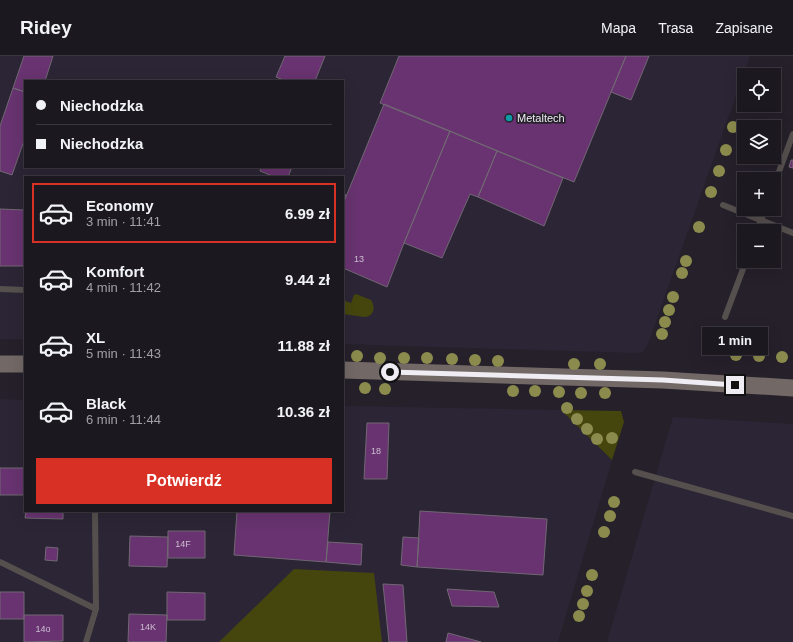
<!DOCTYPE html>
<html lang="pl">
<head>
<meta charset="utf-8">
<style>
	body { margin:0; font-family:Helvetica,sans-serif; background:#252129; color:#f1f3f6; height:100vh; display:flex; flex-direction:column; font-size:15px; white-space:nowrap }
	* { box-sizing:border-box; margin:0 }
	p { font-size:13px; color:#a0a0a5 }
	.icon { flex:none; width:22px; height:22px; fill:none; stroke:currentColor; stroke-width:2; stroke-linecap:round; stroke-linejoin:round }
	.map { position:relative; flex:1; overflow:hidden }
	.details { position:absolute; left:24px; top:120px; width:320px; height:336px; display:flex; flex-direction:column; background:#1c1820; border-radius:0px; box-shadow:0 4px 16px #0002,0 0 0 1px #3a373e }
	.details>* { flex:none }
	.top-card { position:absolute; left:24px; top:24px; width:320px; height:88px; border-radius:0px; box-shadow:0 4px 16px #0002,0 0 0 1px #3a373e; display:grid; align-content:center; height:88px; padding:0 12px; background:#1c1820 }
	.fabs { position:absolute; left:737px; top:12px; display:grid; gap:8px }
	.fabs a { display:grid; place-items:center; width:44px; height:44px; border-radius:0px; background:#1c1820; box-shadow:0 4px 16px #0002,0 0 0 1px #3a373e; font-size:20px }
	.end { position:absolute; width:18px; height:18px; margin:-9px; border:5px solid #efecf3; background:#111; box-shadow:0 0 0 2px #111 }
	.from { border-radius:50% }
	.bubble { position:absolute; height:28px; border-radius:0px; background:#1c1820; box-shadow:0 4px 16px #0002,0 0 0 1px #3a373e; font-size:13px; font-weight:700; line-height:28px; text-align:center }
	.top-card b { display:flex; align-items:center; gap:14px; height:38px; font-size:15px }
	.top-card b+b { border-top:1px solid #3a373e }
	.top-card i { width:10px; height:10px; background:#f1f3f6 }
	ul { padding:7px 0 0; list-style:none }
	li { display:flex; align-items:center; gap:12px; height:60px; margin:0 8px 6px; padding:0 4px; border:2px solid transparent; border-radius:0px }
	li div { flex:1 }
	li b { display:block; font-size:15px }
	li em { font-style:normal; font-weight:700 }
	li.on { border-color:#d93025 }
	li>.icon { width:36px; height:36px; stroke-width:1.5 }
	.button { display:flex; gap:8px; margin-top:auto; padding:8px 12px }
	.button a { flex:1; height:46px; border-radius:0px; background:#d93025; color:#fff; font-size:16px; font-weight:700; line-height:46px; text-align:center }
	header { display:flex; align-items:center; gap:24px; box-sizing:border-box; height:56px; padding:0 20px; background:#1c1820; border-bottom:1px solid #3a373e }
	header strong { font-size:19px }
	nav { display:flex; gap:22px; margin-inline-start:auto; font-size:14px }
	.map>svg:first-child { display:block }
	.built { fill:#2c2535; fill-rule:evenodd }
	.green { fill:#45460e }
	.building { fill:#683370; stroke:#716873 }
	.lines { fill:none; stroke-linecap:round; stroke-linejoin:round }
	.lane { stroke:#554f4d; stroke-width:6 }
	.secondary { stroke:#726865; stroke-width:17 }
	.tree { fill:#8b8b4d }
	.route { stroke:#efecf3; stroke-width:5 }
	.culture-dot { fill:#0f9aa8; stroke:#25202a; stroke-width:1.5 }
	.labels { text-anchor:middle; stroke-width:3.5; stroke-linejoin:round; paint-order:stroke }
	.number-label { font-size:9px; fill:#cdbed2 }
	.poi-label { font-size:11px; fill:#efecf3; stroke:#25202a; text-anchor:start }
</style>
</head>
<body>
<header>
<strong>Ridey</strong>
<nav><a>Mapa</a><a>Trasa</a><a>Zapisane</a></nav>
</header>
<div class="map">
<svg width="793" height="586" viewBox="0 0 793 586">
	<rect width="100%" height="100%" fill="#25202a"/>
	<path class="built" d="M0,0H750L648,288L643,296L635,297L343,288V121H25V283H0ZM25,25H343V111H25Z
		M0,343L25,344V455H343V350L561,354L612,404L558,586H0Z
		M673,361L793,368V586H607Z"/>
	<path class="green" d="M356,238L371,244C376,251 374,261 364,261L343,258V244L351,247L354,239Z
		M561,354L621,355L624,366L612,404Z
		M294,513L374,517L382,586H219Z"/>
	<path class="building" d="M24,0H53L45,25H25V36L13,32Z
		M285,0H325L315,25H286L276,21Z
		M399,0H626L574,126L380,47Z
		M626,0H649L631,44L611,36Z
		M13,32L25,36V82L12,119L0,115V70Z
		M384,48L450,75L404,187L387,231L343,212V148Z
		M450,75L497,95L478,141L470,138L442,202L404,187Z
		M497,95L563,122L544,170L478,141Z
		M791,104H793V112L789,111Z
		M261,111H292L288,121H275L260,115Z
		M343,137L346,139L343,147Z
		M0,153L25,154V210H0Z
		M367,367H389L387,423H364Z
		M0,412H25V439H0Z
		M26,455H63V463L25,462Z
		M237,455H330L326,506L234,499Z
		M420,455L547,463L543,519L417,511Z
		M168,475H205V502H168Z
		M130,480L168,481L167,511L129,510Z
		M403,481L419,482L417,511L401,509Z
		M328,486L362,488L361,509L326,506Z
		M46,491L58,492L57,505L45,504Z
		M383,528L403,529L407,586H389Z
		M447,533L494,536L499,551L452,550Z
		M0,536H24V563H0Z
		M167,536L205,537V564H167Z
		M129,558L167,559L166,586H128Z
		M24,559H63V585L24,586Z
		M448,577L481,586H446Z"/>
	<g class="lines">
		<path class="lane" d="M774,129L793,78
			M723,149L793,177
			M757,175L765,153
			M0,233L25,234
			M725,261L746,205
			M635,416L793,460
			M0,506L96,553
			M86,586L96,553L95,455"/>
		<path class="secondary" d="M0,308H25
			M343,314L663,324L793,332"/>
	</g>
	<g class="tree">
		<circle cx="733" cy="71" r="6"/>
		<circle cx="726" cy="94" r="6"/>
		<circle cx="719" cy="115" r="6"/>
		<circle cx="711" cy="136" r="6"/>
		<circle cx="699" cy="171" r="6"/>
		<circle cx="686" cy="205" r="6"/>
		<circle cx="682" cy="217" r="6"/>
		<circle cx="673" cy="241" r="6"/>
		<circle cx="669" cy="254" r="6"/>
		<circle cx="665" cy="266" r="6"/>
		<circle cx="662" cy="278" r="6"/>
		<circle cx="736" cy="299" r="6"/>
		<circle cx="357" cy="300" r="6"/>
		<circle cx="759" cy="300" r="6"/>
		<circle cx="782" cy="301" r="6"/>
		<circle cx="380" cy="302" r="6"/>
		<circle cx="404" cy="302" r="6"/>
		<circle cx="427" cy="302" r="6"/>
		<circle cx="452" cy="303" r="6"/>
		<circle cx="475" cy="304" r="6"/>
		<circle cx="498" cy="305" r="6"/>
		<circle cx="574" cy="308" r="6"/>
		<circle cx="600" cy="308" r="6"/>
		<circle cx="365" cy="332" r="6"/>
		<circle cx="385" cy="333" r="6"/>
		<circle cx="513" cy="335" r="6"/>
		<circle cx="535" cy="335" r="6"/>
		<circle cx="559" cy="336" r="6"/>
		<circle cx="581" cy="337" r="6"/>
		<circle cx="605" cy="337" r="6"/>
		<circle cx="567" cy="352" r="6"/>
		<circle cx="577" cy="363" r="6"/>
		<circle cx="587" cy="373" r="6"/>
		<circle cx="612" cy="382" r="6"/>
		<circle cx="597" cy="383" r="6"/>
		<circle cx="614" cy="446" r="6"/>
		<circle cx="610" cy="460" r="6"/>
		<circle cx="604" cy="476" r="6"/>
		<circle cx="592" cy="519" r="6"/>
		<circle cx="587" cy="535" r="6"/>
		<circle cx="583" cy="548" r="6"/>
		<circle cx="579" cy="560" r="6"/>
	</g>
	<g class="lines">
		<path class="route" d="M390,316L663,324L735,329"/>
	</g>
	<circle class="culture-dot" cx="509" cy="62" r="4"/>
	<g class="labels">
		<g class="number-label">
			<text x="359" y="206">13</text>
			<text x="376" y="398">18</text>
			<text x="183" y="491">14F</text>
			<text x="148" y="574">14K</text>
			<text x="43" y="576">14o</text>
		</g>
		<g class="poi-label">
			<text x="517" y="66">Metaltech</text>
		</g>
	</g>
</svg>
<div class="fabs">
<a><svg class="icon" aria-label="locate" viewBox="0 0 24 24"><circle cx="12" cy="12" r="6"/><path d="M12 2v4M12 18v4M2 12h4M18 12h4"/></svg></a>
<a><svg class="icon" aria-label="layers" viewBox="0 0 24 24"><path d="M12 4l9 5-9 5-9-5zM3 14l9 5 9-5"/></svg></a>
<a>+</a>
<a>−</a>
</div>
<i class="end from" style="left:390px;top:316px"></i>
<i class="end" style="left:735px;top:329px"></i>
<div class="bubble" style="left:702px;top:271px;width:66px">1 min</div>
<div class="top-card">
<b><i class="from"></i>Niechodzka</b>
<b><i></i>Niechodzka</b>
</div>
<section class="details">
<ul>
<li class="on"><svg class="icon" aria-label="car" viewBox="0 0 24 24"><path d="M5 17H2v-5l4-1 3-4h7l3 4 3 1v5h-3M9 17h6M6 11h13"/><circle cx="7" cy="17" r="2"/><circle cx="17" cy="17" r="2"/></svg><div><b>Economy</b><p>3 min · 11:41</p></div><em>6.99 zł</em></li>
<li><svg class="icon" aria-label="car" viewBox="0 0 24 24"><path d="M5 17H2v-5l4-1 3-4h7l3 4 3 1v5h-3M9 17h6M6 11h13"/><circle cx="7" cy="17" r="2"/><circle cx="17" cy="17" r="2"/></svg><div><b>Komfort</b><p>4 min · 11:42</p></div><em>9.44 zł</em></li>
<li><svg class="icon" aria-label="car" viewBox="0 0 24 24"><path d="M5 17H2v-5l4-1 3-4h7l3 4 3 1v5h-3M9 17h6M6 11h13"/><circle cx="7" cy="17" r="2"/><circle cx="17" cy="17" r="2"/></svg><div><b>XL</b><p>5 min · 11:43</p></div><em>11.88 zł</em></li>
<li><svg class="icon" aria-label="car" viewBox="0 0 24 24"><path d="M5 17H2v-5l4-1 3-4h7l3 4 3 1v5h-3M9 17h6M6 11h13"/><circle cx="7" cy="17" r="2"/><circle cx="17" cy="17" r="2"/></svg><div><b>Black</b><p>6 min · 11:44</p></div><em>10.36 zł</em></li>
</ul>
<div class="button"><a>Potwierdź</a></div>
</section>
</div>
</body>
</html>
